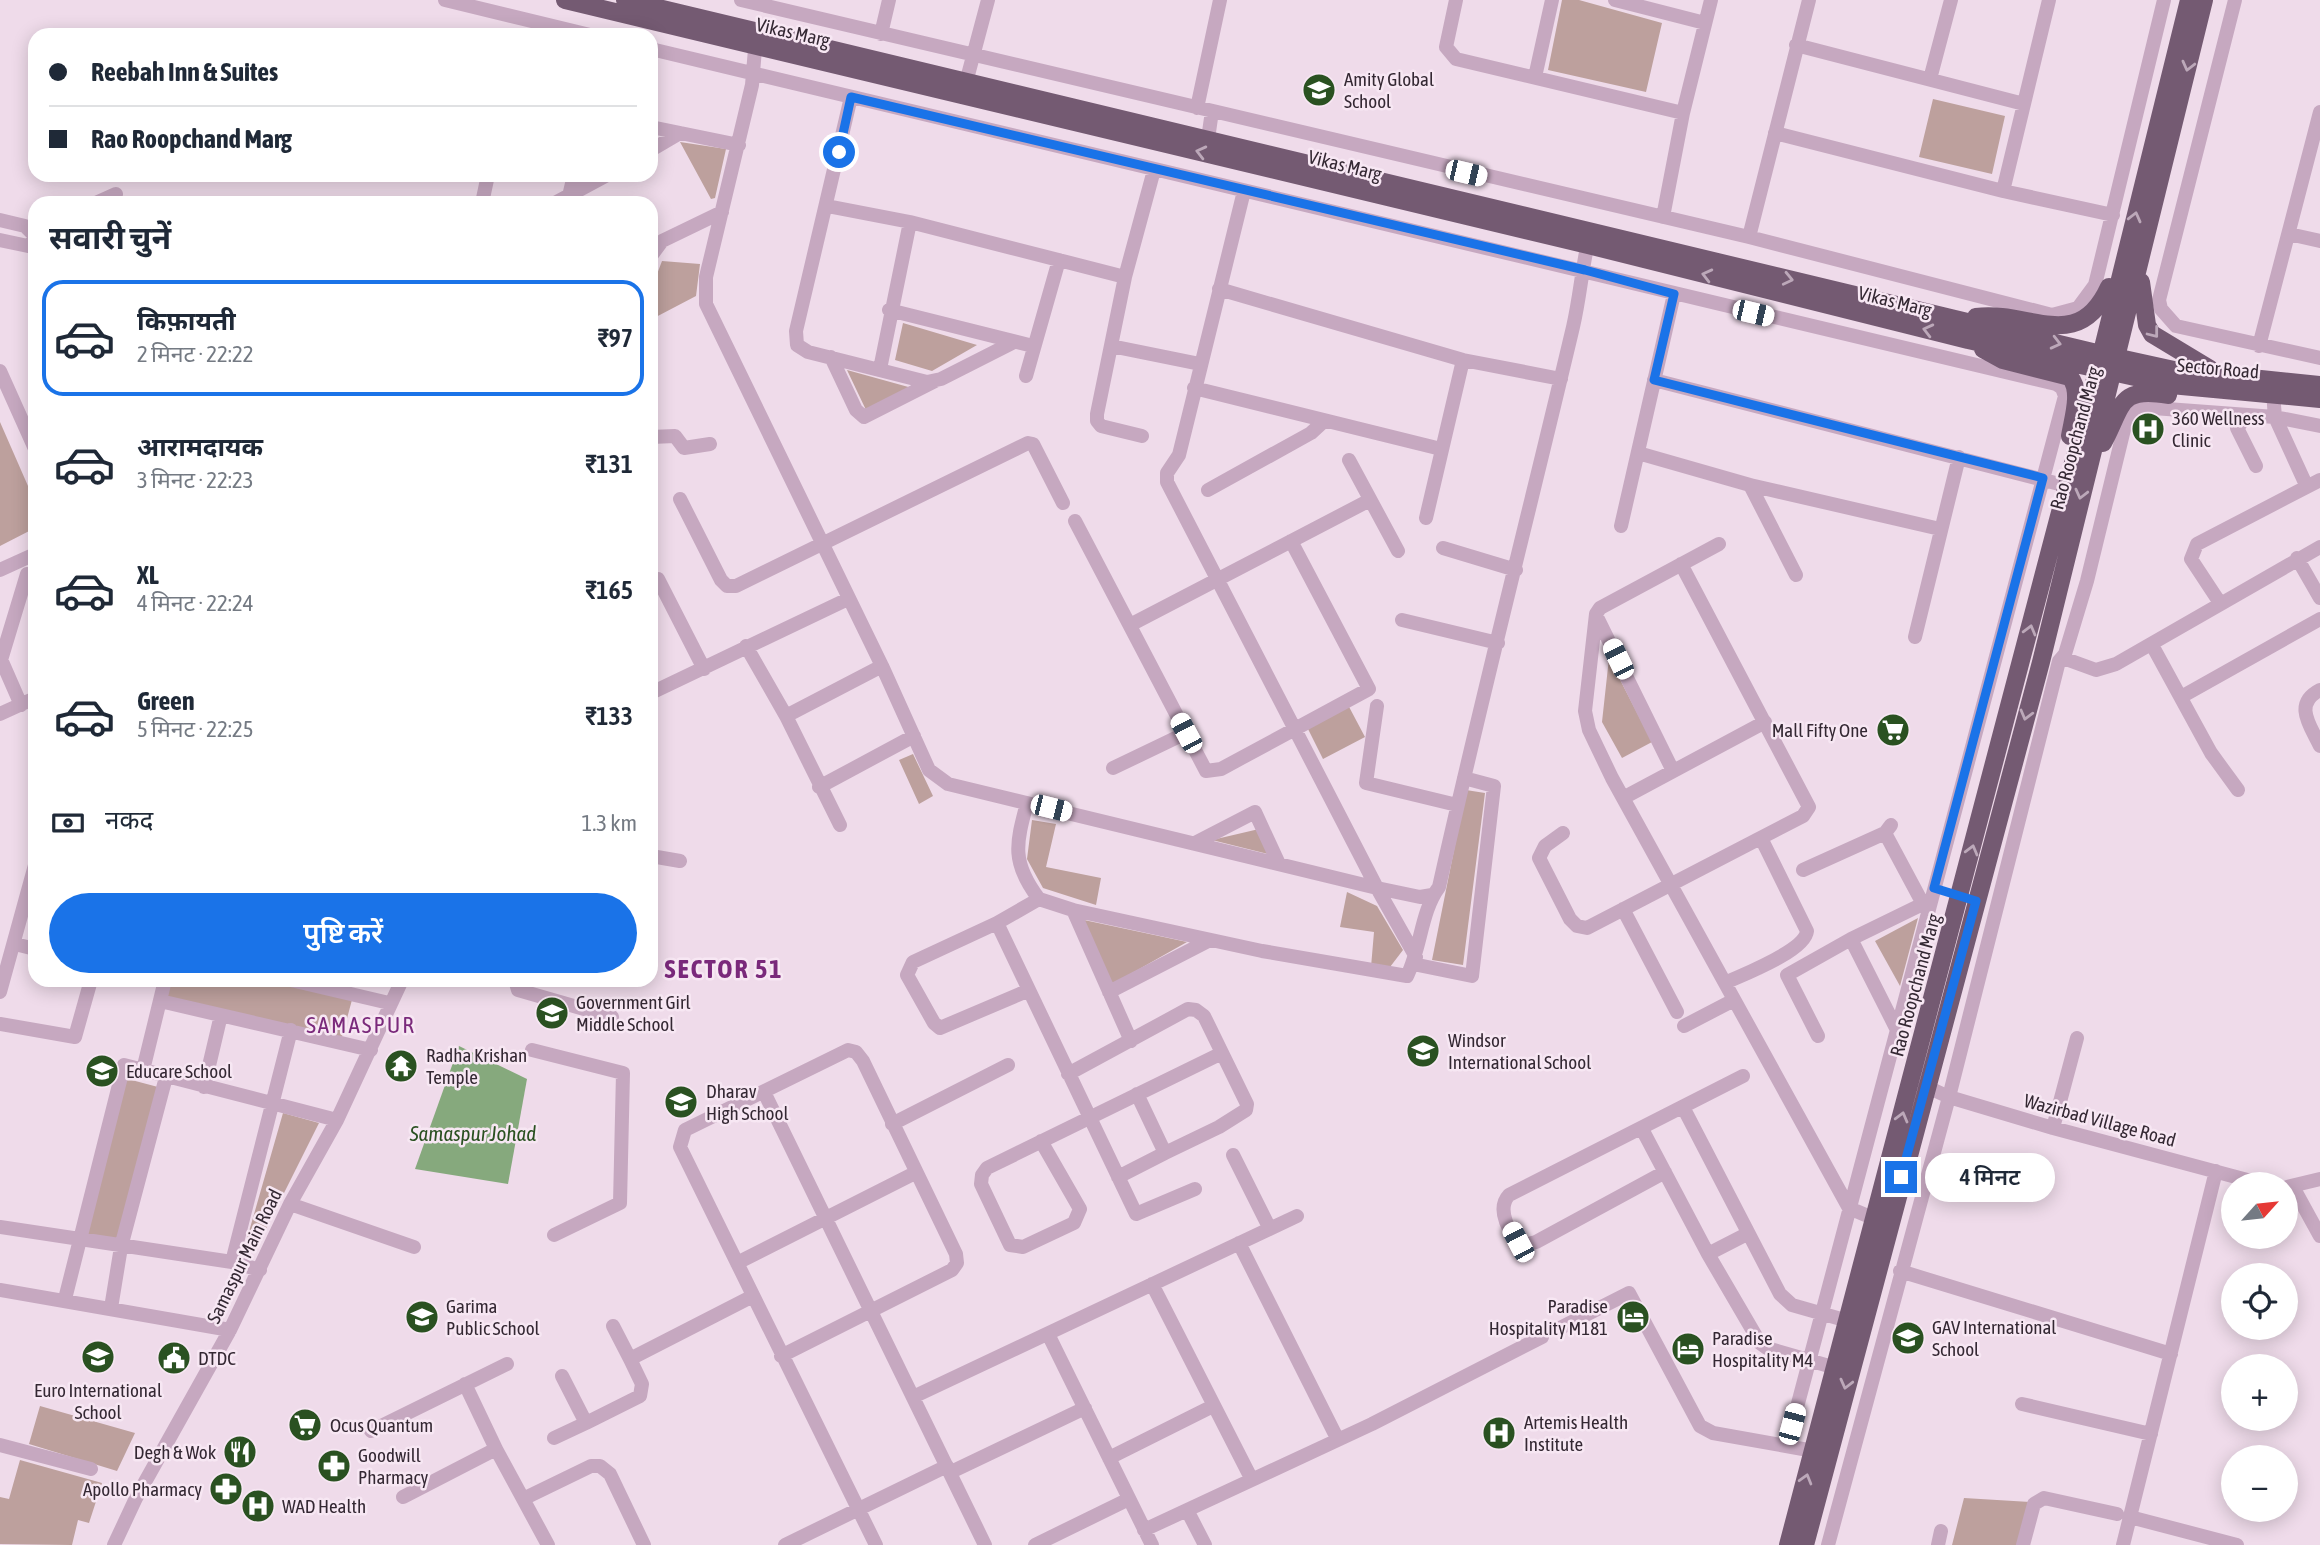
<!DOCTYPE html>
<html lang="hi">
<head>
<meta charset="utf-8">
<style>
	body { margin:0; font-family:"Asap Condensed","Noto Sans Devanagari",sans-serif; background:#f2f2f3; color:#1f2937; height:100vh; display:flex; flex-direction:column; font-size:26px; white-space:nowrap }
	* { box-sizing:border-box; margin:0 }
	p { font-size:23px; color:#747a83 }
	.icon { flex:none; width:38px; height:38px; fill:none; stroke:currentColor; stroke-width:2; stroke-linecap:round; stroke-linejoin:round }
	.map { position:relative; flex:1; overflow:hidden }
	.panel { position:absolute; left:28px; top:196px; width:630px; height:791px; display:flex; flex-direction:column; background:#fff; border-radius:21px; box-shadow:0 4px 18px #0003 }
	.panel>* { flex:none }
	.hud { position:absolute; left:28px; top:28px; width:630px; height:154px; border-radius:21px; box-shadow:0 4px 18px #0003; display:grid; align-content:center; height:154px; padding:0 21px; background:#fff }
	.needle { width:46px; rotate:63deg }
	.buttons { position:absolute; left:2221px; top:1172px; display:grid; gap:14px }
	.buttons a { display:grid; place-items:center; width:77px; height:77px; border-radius:50%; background:#fff; box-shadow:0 4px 18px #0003; font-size:35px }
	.end { position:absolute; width:32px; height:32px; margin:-16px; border:9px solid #1a73e8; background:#fff; box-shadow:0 0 0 4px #fff }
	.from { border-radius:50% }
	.bubble { position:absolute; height:49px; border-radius:24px; background:#fff; box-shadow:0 4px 18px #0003; font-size:23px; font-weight:600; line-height:49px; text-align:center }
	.car { position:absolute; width:21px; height:42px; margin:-21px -10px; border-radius:9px; box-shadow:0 0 5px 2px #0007; background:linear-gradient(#fff 24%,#345 0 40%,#fff 0 76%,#345 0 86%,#fff 0) }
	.hud b { display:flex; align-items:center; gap:24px; height:66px; font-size:26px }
	.hud b+b { border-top:2px solid #e0e1e3 }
	.hud i { width:18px; height:18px; background:#1f2937 }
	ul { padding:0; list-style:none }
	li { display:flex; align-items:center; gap:21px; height:116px; margin:0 14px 10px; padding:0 7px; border:4px solid transparent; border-radius:21px }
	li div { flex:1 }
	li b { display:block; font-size:26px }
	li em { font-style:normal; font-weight:600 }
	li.current { border-color:#1a73e8 }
	li>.icon { width:63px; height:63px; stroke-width:1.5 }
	h2 { padding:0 21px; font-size:32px; line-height:84px }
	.pay { display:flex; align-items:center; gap:18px; height:77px; padding:0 21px; font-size:26px }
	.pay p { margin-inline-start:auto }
	.action { display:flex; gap:14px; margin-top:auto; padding:14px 21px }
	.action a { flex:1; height:80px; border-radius:42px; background:#1a73e8; color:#fff; font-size:28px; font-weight:600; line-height:80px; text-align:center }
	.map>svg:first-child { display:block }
	.green { fill:#bda09d }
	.water { fill:#86a97d }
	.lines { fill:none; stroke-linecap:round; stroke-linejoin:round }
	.minor { stroke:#c6a8c0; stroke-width:14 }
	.major { stroke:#745a72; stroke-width:18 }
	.oneway { stroke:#bca8b9 }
	.route { stroke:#1a73e8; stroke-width:9 }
	.labels { text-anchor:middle; stroke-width:5; stroke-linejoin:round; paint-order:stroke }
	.street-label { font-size:19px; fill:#342833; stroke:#f7e7f3 }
	.poi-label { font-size:19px; fill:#342833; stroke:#f7e7f3; text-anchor:start }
	.water-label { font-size:21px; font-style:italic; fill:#2a5121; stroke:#f7e7f3 }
	.quarter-label { font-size:23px; letter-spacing:2px; fill:#7a297b; stroke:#f7e7f3 }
	.district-label { font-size:26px; font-weight:bold; letter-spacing:2px; fill:#7a297b; stroke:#f7e7f3 }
</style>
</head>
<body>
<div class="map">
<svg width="2320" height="1545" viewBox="0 0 2320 1545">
	<rect width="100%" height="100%" fill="#efdbea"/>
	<path class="green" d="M1562,0H1579L1662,23L1646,92L1548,70Z
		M1933,99L2005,116L1992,174L1919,157Z
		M680,142L726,149L715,198L711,199Z
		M662,261L700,264L696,296L654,318L651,315V290Z
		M903,323L977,345L932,371L895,360Z
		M847,370L912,388L866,410Z
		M0,422L35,502V528L0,546Z
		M1609,658L1652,742L1622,758L1602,722Z
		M1347,703L1365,737L1323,759L1306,725Z
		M913,754L933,796L919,804L899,760Z
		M1466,790L1485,793L1463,965L1432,960Z
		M1032,820L1056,824L1046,867L1101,878L1096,905L1043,888L1027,859Z
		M1259,829L1272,855L1212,840Z
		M1347,892L1377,906L1403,950L1390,967H1371L1374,932L1340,927Z
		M1918,918L1900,986L1875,941Z
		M1084,920L1187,942L1111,985Z
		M167,980H282L353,996L341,1041L162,999Z
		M124,1078L158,1087L119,1241L85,1235Z
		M283,1113L319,1123L254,1253L244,1249Z
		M40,1406L135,1433L117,1471L29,1444Z
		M20,1460L102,1483L89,1523L78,1520L72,1545L0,1544V1497L9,1499Z
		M1964,1498L2030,1502L2019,1545H1952Z"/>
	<path class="water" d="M459,1046L527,1079L508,1184L415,1169Z"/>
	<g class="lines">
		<path class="minor" d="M445,0L590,35
			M741,0L1749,237L2052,315L2078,308L2095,285L2164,0
			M1456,0L1446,47L1456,59L1683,113
			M1615,0L1705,23
			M2235,0L2159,300L2161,309L2176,326L2320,358
			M881,34L889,0
			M756,37L752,85L706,277V304L882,666L929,770L948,784L1377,888L1420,897L1432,895
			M1796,45L2024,104
			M651,49L2056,384L2062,388L2065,396L1787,1445
			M1535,77L1552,0
			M1930,79L1951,0
			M964,90L988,0
			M851,97L796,331L797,345L808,352L927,382L941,379L1014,342
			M1197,108L1220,0
			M651,127L739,145
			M1775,133L2003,191L2113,215
			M1208,139L1212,111
			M651,150L680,133
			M1244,191L1179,455L1167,473V482L1377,888L1416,957
			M2003,191L2049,0
			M569,196L574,175
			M96,203L116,194
			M482,203L488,175
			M555,203L607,175
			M827,206L910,222L1125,277
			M1663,217L1683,113L1711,0
			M0,220L25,226L34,235L35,239
			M2289,234L2320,241
			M1749,237L1809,0
			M0,240L28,246L35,239
			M651,256L662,241L722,212
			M1219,289L1463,360L1561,379
			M889,310L1033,346
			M1111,346L1200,364
			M2259,346L2320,112
			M831,357L856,410L864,417L935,381
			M880,369L910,222
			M0,371L35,449
			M1026,376L1059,260
			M1654,380L2067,486
			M1194,388L1441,449
			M2273,393L2275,417L2307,487
			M2247,416L2237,428L2256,466
			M1142,436L1101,426L1097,421V414L1125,277L1154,170
			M651,437L675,436L684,448L710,444
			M1638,453L1750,485L1940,529
			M1349,460L1398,551
			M1750,485L1796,575
			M1208,490L1311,433L1324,421
			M680,499L721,580L727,586H736L1028,443L1033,444L1063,503
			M1426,518L1463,360
			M1075,521L1206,771L1221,769L1369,689L1291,541
			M1621,526L1674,294
			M1719,544L1600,608L1596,614L1585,711L1589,730L1612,778L1849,1208L1875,1219
			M1443,548L1516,570
			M2297,558L2320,598
			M0,570L35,554
			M658,579L704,669
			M2220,603L2191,559L2197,544L2320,480
			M1596,615L1673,771
			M1402,620L1498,643
			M1130,625L1370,500
			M1915,637L1959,457
			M2152,645L2211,753L2238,790
			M746,646L786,716L840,825
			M0,657L21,705
			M2063,658L2096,670L2116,664L2320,547
			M1,660L27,574
			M2320,690C2293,704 2310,725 2320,746
			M651,693L848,599
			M2181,697L2320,619
			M1377,706L1366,783L1457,805
			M0,714L35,698
			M786,716L882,666
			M1113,768L1186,733
			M819,787L914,736
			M1623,798L1765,722
			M1027,803C1016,844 1011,862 1039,899L1073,910L1131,1041
			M1563,833L1545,846L1539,858L1570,919L1577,926L1587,928L1803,816L1809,807L1681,564
			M1885,833L1923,904
			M1195,843L1255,812L1279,864
			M651,856L680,861
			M1803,870L1885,833L1891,825
			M1623,909L1677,1012
			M1073,910L1262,951L1407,976C1421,948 1421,911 1439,887C1481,699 1529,513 1573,327C1580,297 1582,267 1589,238
			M997,923L1136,1214L1195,1189
			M15,944L35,949
			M1413,964L1472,976L1494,786L1464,778
			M291,980L389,1003
			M515,980L518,990L612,1017
			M1725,983C1744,974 1805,951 1807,931L1761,838
			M1027,991L940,1028L934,1023L907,975L913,962L997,923L1039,899
			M0,992L35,865
			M1109,992L1210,940
			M160,1001L371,1050
			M0,1024L75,1037L91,980
			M1684,1026L1734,1000
			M1896,1028L1851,939L1931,900
			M1818,1036L1787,975L1851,939
			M532,1050L623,1073L620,1203L554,1235
			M143,1070L165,980
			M1068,1074L1188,1009L1196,1010L1204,1016L1247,1104L1246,1110L1219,1127L1165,1153
			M1925,1086L1949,1097L2053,1128L2266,1185
			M204,1087L221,1015
			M764,1092L985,1545
			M1683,1107L1780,1294L1792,1305L1855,1323
			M892,1124L1008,1065
			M2053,1128L2077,1038
			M1642,1129L1708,1254L1760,1343L1767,1348L1836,1368
			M1041,1141L1080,1209L1074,1223L1023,1247L1010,1245L981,1184L982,1175L987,1168L1220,1054
			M1233,1155L1269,1227
			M1665,1172L1536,1242L1524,1245C1509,1236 1496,1209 1509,1195L1743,1076
			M1118,1177L1165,1153L1137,1094
			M2287,1187L2320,1179
			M2293,1187L2320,1236
			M290,1204L414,1247
			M0,1227L232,1262L260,1270
			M1239,1243L1337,1438
			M1708,1254L1747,1234
			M232,1262L291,1030
			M737,1263L915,1173
			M1900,1271L2171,1354
			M1152,1284L1251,1478
			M0,1290L230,1330
			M65,1299L124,1065L337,1120
			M111,1308L121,1247L166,1077
			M613,1326L630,1359
			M1560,1328L1629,1293L1700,1426L1713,1433L1814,1451
			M1048,1334L1152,1545
			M781,1356L952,1270L957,1263L956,1254L863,1061L856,1052L848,1050L685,1130L680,1147L876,1545
			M562,1376L586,1423L640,1396L642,1384L630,1359L753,1296
			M465,1384L496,1449L548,1545
			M913,1397L1297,1216
			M2022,1404L2151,1434
			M371,1431L507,1364
			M554,1438L586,1423
			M0,1445L91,1469
			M1109,1458L1213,1406
			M951,1472L1085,1408
			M403,1497L496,1449
			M523,1499L591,1466H600L610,1474L644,1545
			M1187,1510L1205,1545
			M2130,1517L2237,1545
			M1144,1530L1372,1424L1542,1337
			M114,1545L136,1498L230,1330L290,1204L337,1120L402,980
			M785,1545L947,1466
			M1035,1545L1129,1499
			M1828,1545L1949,1097L2059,661L2065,654L2087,581L2127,417L2140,407L2275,417L2320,426
			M1938,1545L1941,1531
			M2023,1545L2034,1504L2044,1498L2117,1514
			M2123,1545L2216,1171"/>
		<path class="major" d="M565,0L1588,245L1968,340L2171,385L2320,399
			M625,0L2101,354L2174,370L2320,385
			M2141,282L2147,325L2152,334L2210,369
			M1976,317C2030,310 2078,355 2109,287
			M1983,349L2003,360L2070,377C2082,391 2073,418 2070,436
			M2103,443C2123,406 2118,386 2168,395
			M1788,1545L2098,368L2189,0
			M1805,1545L2041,662L2204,0"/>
	</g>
	<defs><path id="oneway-chevron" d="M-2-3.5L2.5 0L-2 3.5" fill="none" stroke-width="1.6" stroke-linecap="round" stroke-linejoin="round" transform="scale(1.75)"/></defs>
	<g class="oneway">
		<use href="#oneway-chevron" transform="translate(2188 66) rotate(104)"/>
		<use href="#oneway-chevron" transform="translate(1201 152) rotate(-166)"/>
		<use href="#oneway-chevron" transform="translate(2135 217) rotate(-76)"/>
		<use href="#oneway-chevron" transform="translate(1707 275) rotate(-166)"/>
		<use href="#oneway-chevron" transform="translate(1788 279) rotate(13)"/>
		<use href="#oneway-chevron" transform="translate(1928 330) rotate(-166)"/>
		<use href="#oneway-chevron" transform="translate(2154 333) rotate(52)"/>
		<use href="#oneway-chevron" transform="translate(2056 343) rotate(14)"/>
		<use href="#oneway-chevron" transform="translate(2081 494) rotate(104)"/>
		<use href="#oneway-chevron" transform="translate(2030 630) rotate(-75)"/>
		<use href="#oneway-chevron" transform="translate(2026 715) rotate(105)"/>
		<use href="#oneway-chevron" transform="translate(1972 850) rotate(-75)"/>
		<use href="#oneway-chevron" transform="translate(1902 1117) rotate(-75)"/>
		<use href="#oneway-chevron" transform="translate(1846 1384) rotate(104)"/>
		<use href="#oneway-chevron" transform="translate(1806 1479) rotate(-74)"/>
	</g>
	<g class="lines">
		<path class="route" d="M839,152L851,97L1585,270L1674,294L1654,380L2043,478L1934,888L1976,901L1901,1177"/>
	</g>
	<defs>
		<symbol id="school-disc" viewBox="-11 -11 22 22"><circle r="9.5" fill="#2a5121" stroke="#f7e7f3"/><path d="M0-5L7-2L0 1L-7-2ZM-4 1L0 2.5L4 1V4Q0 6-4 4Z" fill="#fff"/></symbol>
		<symbol id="hospital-disc" viewBox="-11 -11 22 22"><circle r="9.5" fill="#2a5121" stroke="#f7e7f3"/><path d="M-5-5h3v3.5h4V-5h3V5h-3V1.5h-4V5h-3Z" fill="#fff"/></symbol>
		<symbol id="supermarket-disc" viewBox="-11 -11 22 22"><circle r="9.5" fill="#2a5121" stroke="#f7e7f3"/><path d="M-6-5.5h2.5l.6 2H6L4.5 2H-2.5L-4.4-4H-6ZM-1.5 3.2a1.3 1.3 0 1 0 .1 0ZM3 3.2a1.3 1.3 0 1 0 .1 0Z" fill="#fff"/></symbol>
		<symbol id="temple-disc" viewBox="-11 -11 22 22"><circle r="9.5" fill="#2a5121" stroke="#f7e7f3"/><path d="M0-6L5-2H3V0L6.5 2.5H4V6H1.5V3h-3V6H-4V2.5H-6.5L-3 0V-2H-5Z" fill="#fff"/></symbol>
		<symbol id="hotel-disc" viewBox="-11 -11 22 22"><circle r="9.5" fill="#2a5121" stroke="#f7e7f3"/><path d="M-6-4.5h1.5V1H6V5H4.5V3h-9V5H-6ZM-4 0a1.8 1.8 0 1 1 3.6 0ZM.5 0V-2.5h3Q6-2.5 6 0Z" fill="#fff"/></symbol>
		<symbol id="civic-disc" viewBox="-11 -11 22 22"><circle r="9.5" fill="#2a5121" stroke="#f7e7f3"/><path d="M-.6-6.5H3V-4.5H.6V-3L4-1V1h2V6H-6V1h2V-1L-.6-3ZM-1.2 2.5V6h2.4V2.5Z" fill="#fff"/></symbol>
		<symbol id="restaurant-disc" viewBox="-11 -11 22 22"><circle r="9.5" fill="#2a5121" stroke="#f7e7f3"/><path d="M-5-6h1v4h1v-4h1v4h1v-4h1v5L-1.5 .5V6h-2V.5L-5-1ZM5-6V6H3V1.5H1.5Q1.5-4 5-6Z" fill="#fff"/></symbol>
		<symbol id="pharmacy-disc" viewBox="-11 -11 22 22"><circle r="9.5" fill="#2a5121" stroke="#f7e7f3"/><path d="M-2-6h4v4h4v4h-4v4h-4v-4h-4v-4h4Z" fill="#fff"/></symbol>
	</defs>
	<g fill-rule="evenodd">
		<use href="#school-disc" x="1300" y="71" width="38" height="38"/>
		<use href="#hospital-disc" x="2129" y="410" width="38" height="38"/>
		<use href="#supermarket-disc" x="1874" y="711" width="38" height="38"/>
		<use href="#school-disc" x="533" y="994" width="38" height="38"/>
		<use href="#school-disc" x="1404" y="1032" width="38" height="38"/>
		<use href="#temple-disc" x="382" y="1047" width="38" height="38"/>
		<use href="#school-disc" x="83" y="1052" width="38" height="38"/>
		<use href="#school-disc" x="662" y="1083" width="38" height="38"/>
		<use href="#school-disc" x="403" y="1298" width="38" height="38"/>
		<use href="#hotel-disc" x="1614" y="1298" width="38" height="38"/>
		<use href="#school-disc" x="1889" y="1319" width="38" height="38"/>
		<use href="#hotel-disc" x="1669" y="1330" width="38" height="38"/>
		<use href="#school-disc" x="79" y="1338" width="38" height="38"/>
		<use href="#civic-disc" x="155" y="1339" width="38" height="38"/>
		<use href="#supermarket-disc" x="286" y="1406" width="38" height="38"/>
		<use href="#hospital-disc" x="1480" y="1414" width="38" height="38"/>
		<use href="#restaurant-disc" x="221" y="1433" width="38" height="38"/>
		<use href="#pharmacy-disc" x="315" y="1447" width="38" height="38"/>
		<use href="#pharmacy-disc" x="207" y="1470" width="38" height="38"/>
		<use href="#hospital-disc" x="239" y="1487" width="38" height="38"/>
	</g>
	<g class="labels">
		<g class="street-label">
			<text transform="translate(793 32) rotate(13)" y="7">Vikas Marg</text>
			<text transform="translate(1345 165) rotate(14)" y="7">Vikas Marg</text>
			<text transform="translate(1895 301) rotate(14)" y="7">Vikas Marg</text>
			<text transform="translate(2218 368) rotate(5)" y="7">Sector Road</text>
			<text transform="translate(2075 438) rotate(-75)" y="7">Rao Roopchand Marg</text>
			<text transform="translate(1915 985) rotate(-75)" y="7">Rao Roopchand Marg</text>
			<text transform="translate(2100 1120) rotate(15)" y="7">Wazirbad Village Road</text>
			<text transform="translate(244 1256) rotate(-64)" y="7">Samaspur Main Road</text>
		</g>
		<g class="poi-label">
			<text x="1344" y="86">Amity Global<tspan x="1344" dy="22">School</tspan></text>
			<text x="2172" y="425">360 Wellness<tspan x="2172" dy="22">Clinic</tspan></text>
			<text x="1868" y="737" text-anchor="end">Mall Fifty One</text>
			<text x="576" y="1009">Government Girl<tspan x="576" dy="22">Middle School</tspan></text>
			<text x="1448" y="1047">Windsor<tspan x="1448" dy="22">International School</tspan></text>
			<text x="426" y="1062">Radha Krishan<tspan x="426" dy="22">Temple</tspan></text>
			<text x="126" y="1078">Educare School</text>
			<text x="706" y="1098">Dharav<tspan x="706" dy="22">High School</tspan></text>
			<text x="446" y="1313">Garima<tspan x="446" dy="22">Public School</tspan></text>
			<text x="1608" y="1313" text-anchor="end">Paradise<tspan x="1608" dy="22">Hospitality M181</tspan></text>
			<text x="1932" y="1334">GAV International<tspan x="1932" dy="22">School</tspan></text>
			<text x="1712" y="1345">Paradise<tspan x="1712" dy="22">Hospitality M4</tspan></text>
			<text x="198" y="1365">DTDC</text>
			<text x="98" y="1397" text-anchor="middle">Euro International<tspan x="98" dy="22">School</tspan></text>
			<text x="1524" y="1429">Artemis Health<tspan x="1524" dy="22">Institute</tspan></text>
			<text x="330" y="1432">Ocus Quantum</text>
			<text x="216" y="1459" text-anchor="end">Degh &amp; Wok</text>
			<text x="358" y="1462">Goodwill<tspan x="358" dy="22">Pharmacy</tspan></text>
			<text x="202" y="1496" text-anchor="end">Apollo Pharmacy</text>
			<text x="282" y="1513">WAD Health</text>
		</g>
		<g class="water-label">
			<text x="473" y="1141">Samaspur Johad</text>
		</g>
		<g class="quarter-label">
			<text x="361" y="1033">SAMASPUR</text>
		</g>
		<g class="district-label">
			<text x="724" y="978">SECTOR 51</text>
		</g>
	</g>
</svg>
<div class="buttons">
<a><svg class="needle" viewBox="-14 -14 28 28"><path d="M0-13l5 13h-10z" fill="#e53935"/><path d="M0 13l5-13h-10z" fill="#747a83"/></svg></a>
<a><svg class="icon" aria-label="locate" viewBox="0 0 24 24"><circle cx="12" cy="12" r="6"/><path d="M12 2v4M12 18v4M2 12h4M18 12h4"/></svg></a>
<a>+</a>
<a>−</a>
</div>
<i class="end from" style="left:839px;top:152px"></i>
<i class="end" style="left:1901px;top:1177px"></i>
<div class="bubble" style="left:1925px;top:1153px;width:130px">4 मिनट</div>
<i class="car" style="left:1466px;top:173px;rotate:103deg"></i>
<i class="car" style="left:1753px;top:313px;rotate:103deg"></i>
<i class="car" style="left:1618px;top:659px;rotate:334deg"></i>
<i class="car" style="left:1186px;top:733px;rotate:332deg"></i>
<i class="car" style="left:1051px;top:808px;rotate:104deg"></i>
<i class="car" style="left:1518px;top:1242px;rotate:332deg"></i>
<i class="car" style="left:1792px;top:1424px;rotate:15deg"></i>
<div class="hud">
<b><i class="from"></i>Reebah Inn &amp; Suites</b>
<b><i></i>Rao Roopchand Marg</b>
</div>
<section class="panel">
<h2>सवारी चुनें</h2>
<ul>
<li class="current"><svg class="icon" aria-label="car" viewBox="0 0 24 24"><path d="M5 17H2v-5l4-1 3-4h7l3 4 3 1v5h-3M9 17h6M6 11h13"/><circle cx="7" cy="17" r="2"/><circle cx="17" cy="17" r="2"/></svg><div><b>किफ़ायती</b><p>2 मिनट · 22:22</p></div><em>₹97</em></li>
<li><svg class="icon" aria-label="car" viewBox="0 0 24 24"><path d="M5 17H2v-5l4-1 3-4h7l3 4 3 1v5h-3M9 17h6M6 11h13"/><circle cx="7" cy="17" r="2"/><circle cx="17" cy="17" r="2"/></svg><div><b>आरामदायक</b><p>3 मिनट · 22:23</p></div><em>₹131</em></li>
<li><svg class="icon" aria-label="car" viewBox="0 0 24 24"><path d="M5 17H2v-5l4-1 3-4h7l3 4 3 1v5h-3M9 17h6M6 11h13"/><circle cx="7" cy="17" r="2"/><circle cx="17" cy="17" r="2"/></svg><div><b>XL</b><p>4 मिनट · 22:24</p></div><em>₹165</em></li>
<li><svg class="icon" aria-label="car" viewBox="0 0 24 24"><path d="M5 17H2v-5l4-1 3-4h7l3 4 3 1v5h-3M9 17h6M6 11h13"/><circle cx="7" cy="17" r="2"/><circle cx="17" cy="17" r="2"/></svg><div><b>Green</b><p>5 मिनट · 22:25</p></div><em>₹133</em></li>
</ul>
<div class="pay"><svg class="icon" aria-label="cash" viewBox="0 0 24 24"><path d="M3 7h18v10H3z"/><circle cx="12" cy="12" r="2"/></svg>नकद<p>1.3 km</p></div>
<div class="action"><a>पुष्टि करें</a></div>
</section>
</div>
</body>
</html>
